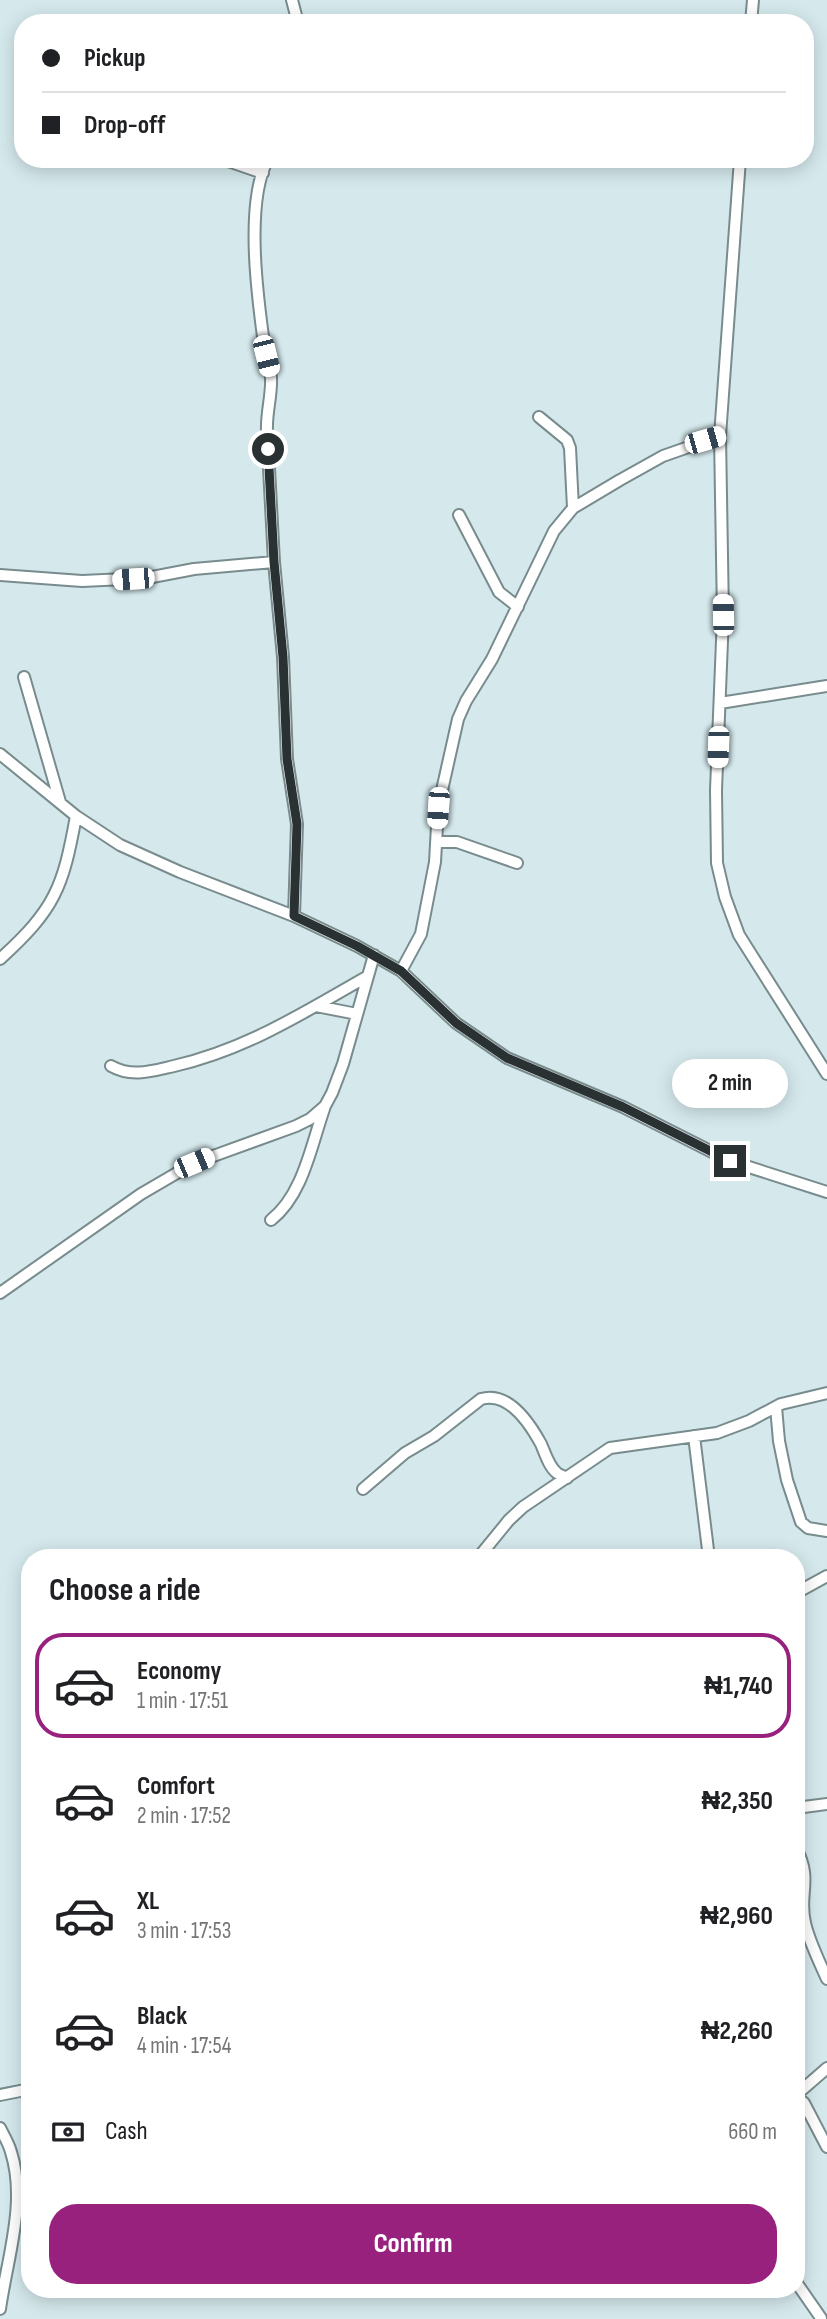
<!DOCTYPE html>
<html lang="en">
<head>
<meta charset="utf-8">
<style>
	body { margin:0; font-family:"Sofia Sans Condensed",sans-serif; background:#f6f6f6; color:#202124; height:100vh; display:flex; flex-direction:column; font-size:26px; white-space:nowrap }
	* { box-sizing:border-box; margin:0 }
	p { font-size:23px; color:#757577 }
	.icon { flex:none; width:38px; height:38px; fill:none; stroke:currentColor; stroke-width:2; stroke-linecap:round; stroke-linejoin:round }
	.map { position:relative; flex:1; overflow:hidden }
	.side { position:absolute; left:21px; top:1549px; width:784px; height:749px; display:flex; flex-direction:column; background:#fff; border-radius:28px; box-shadow:0 4px 18px #0003 }
	.side>* { flex:none }
	.guide { position:absolute; left:14px; top:14px; width:800px; height:154px; border-radius:28px; box-shadow:0 4px 18px #0003; display:grid; align-content:center; height:154px; padding:0 28px; background:#fff }
	.end { position:absolute; width:32px; height:32px; margin:-16px; border:9px solid #293132; background:#fff; box-shadow:0 0 0 4px #fff }
	.from { border-radius:50% }
	.bubble { position:absolute; height:49px; border-radius:24px; background:#fff; box-shadow:0 4px 18px #0003; font-size:23px; font-weight:700; line-height:49px; text-align:center }
	.car { position:absolute; width:21px; height:42px; margin:-21px -10px; border-radius:9px; box-shadow:0 0 5px 2px #0007; background:linear-gradient(#fff 24%,#345 0 40%,#fff 0 76%,#345 0 86%,#fff 0) }
	.guide b { display:flex; align-items:center; gap:24px; height:66px; font-size:26px }
	.guide b+b { border-top:2px solid #e0e0e0 }
	.guide i { width:18px; height:18px; background:#202124 }
	ul { padding:0; list-style:none }
	li { display:flex; align-items:center; gap:21px; height:105px; margin:0 14px 10px; padding:0 14px; border:4px solid transparent; border-radius:28px }
	li div { flex:1 }
	li b { display:block; font-size:26px }
	li em { font-style:normal; font-weight:700 }
	li.on { border-color:#97217d }
	li>.icon { width:63px; height:63px; stroke-width:1.5 }
	h2 { padding:0 28px; font-size:32px; line-height:84px }
	.pay { display:flex; align-items:center; gap:18px; height:77px; padding:0 28px; font-size:26px }
	.pay p { margin-inline-start:auto }
	.cta { display:flex; gap:14px; margin-top:auto; padding:14px 28px }
	.cta a { flex:1; height:80px; border-radius:28px; background:#97217d; color:#fff; font-size:28px; font-weight:700; line-height:80px; text-align:center }
	.map>svg:first-child { display:block }
	.lines { fill:none; stroke-linecap:round; stroke-linejoin:round }
	.minor-casing { stroke:#788b8d; stroke-width:14 }
	.minor { stroke:#fff; stroke-width:10 }
	.route { stroke:#293132; stroke-width:9 }
</style>
</head>
<body>
<div class="map">
<svg width="827" height="2319" viewBox="0 0 827 2319">
	<rect width="100%" height="100%" fill="#d5e9ec"/>
	<g class="lines">
		<defs>
			<path id="minor" d="M292,0L298,23
				M751,23L753,0
				M222,159L263,173
				M268,159C244,203 258,302 265,351C266,360 270,369 271,378C272,395 266,413 267,431L274,562L283,657L287,759L297,824L294,916
				M740,159L720,436L723,616L716,790L717,863L725,897L739,935L827,1074
				M539,417L567,440L570,448L573,508
				M459,515L499,592L518,607
				M0,575L82,581L147,578L194,569L274,562
				M24,677L60,802
				M720,703L827,686
				M0,754L76,816L120,845L180,872L294,916L357,946L401,971L456,1023L507,1058L623,1107L730,1161L827,1192
				M436,842H457L517,863
				M0,959C55,909 63,888 76,816
				M401,971L421,934L435,862L438,808L458,719L466,701L492,659L554,531L573,508L620,480L663,456L720,436
				M316,1006L357,1014
				M111,1066C132,1078 152,1071 174,1066C247,1049 303,1013 368,976
				M271,1220C303,1195 311,1146 324,1109
				M0,1293L141,1194L194,1163L296,1126L310,1119L325,1106L332,1093L343,1064L374,955
				M776,1407L779,1441L787,1480L801,1522L808,1528L827,1531
				M694,1436L709,1558
				M363,1489L405,1453L434,1436L481,1399C508,1391 529,1422 541,1444C545,1453 549,1467 557,1473C559,1475 563,1476 567,1478
				M478,1558L509,1520L523,1507L610,1448L717,1433L749,1421L781,1404L827,1393
				M796,1593L827,1576
				M796,1808L827,1804
				M796,1848C813,1880 798,1894 805,1923C809,1941 819,1961 827,1979
				M0,2095L30,2089
				M796,2095L827,2068
				M796,2096L804,2103L827,2147
				M0,2128C4,2136 9,2144 11,2152C27,2202 7,2259 0,2309
				M796,2282L821,2318"/>
		</defs>
		<use href="#minor" class="minor-casing"/>
		<use href="#minor" class="minor"/>
	</g>
	<g class="lines">
		<path class="route" d="M268,449L274,562L283,657L287,759L297,824L294,916L357,946L401,971L456,1023L507,1058L623,1107L730,1161"/>
	</g>
</svg>
<i class="end from" style="left:268px;top:449px"></i>
<i class="end" style="left:730px;top:1161px"></i>
<div class="bubble" style="left:672px;top:1059px;width:116px">2 min</div>
<i class="car" style="left:266px;top:356px;rotate:166deg"></i>
<i class="car" style="left:705px;top:440px;rotate:74deg"></i>
<i class="car" style="left:133px;top:579px;rotate:266deg"></i>
<i class="car" style="left:723px;top:615px;rotate:359deg"></i>
<i class="car" style="left:718px;top:747px;rotate:182deg"></i>
<i class="car" style="left:438px;top:808px;rotate:184deg"></i>
<i class="car" style="left:194px;top:1163px;rotate:67deg"></i>
<div class="guide">
<b><i class="from"></i>Pickup</b>
<b><i></i>Drop-off</b>
</div>
<section class="side">
<h2>Choose a ride</h2>
<ul>
<li class="on"><svg class="icon" aria-label="car" viewBox="0 0 24 24"><path d="M5 17H2v-5l4-1 3-4h7l3 4 3 1v5h-3M9 17h6M6 11h13"/><circle cx="7" cy="17" r="2"/><circle cx="17" cy="17" r="2"/></svg><div><b>Economy</b><p>1 min · 17:51</p></div><em>₦1,740</em></li>
<li><svg class="icon" aria-label="car" viewBox="0 0 24 24"><path d="M5 17H2v-5l4-1 3-4h7l3 4 3 1v5h-3M9 17h6M6 11h13"/><circle cx="7" cy="17" r="2"/><circle cx="17" cy="17" r="2"/></svg><div><b>Comfort</b><p>2 min · 17:52</p></div><em>₦2,350</em></li>
<li><svg class="icon" aria-label="car" viewBox="0 0 24 24"><path d="M5 17H2v-5l4-1 3-4h7l3 4 3 1v5h-3M9 17h6M6 11h13"/><circle cx="7" cy="17" r="2"/><circle cx="17" cy="17" r="2"/></svg><div><b>XL</b><p>3 min · 17:53</p></div><em>₦2,960</em></li>
<li><svg class="icon" aria-label="car" viewBox="0 0 24 24"><path d="M5 17H2v-5l4-1 3-4h7l3 4 3 1v5h-3M9 17h6M6 11h13"/><circle cx="7" cy="17" r="2"/><circle cx="17" cy="17" r="2"/></svg><div><b>Black</b><p>4 min · 17:54</p></div><em>₦2,260</em></li>
</ul>
<div class="pay"><svg class="icon" aria-label="cash" viewBox="0 0 24 24"><path d="M3 7h18v10H3z"/><circle cx="12" cy="12" r="2"/></svg>Cash<p>660 m</p></div>
<div class="cta"><a>Confirm</a></div>
</section>
</div>
</body>
</html>
